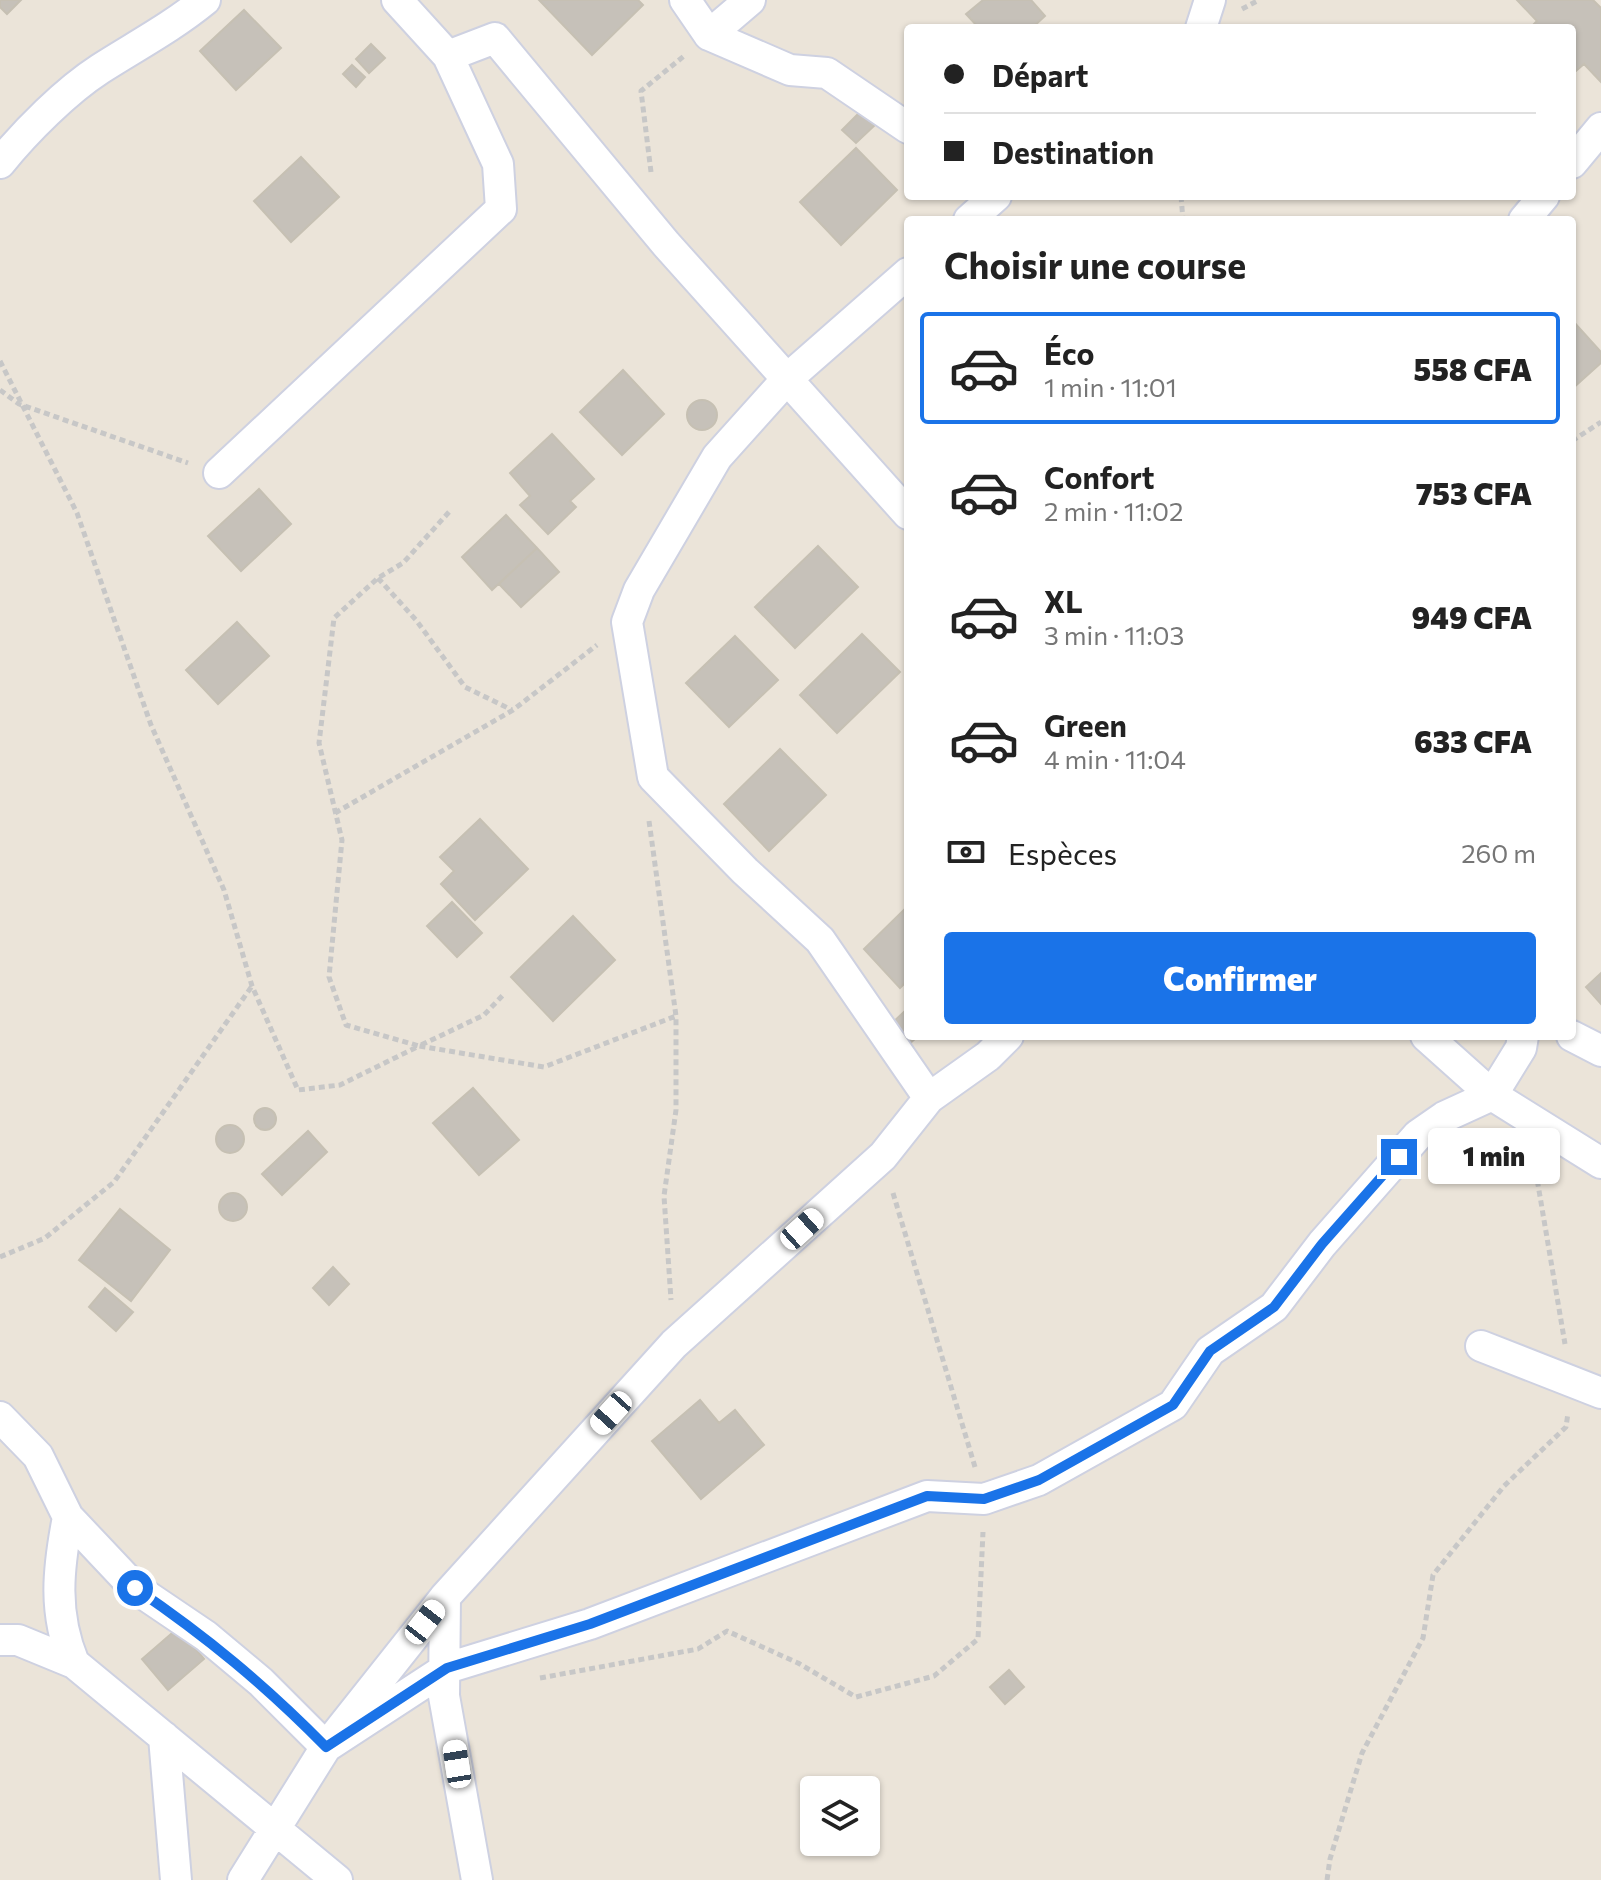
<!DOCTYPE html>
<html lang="fr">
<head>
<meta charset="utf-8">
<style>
	body { margin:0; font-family:Commissioner,sans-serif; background:#f2f2f2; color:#222; height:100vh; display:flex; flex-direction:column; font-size:30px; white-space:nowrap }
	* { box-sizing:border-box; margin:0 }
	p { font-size:26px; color:#767676 }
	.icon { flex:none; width:44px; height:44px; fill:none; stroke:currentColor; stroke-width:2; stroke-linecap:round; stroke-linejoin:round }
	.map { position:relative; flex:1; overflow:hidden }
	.side { position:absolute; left:904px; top:216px; width:672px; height:824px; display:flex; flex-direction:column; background:#fff; border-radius:8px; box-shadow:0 2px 6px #0004 }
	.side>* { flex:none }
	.hud { position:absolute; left:904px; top:24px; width:672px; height:176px; border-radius:8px; box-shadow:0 2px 6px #0004; display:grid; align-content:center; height:176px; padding:0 40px; background:#fff }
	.fabs { position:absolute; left:800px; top:1776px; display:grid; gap:16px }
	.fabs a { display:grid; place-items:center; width:80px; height:80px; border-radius:8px; background:#fff; box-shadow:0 2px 6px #0004; font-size:40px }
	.end { position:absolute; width:36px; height:36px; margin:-18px; border:10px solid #1a73e8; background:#fff; box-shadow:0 0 0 4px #fff }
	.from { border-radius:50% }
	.bubble { position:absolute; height:56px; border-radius:8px; background:#fff; box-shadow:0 2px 6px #0004; font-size:26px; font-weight:800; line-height:56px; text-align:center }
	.car { position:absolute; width:24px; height:48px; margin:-24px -12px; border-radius:10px; box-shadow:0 0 6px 2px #0007; background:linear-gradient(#fff 24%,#345 0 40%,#fff 0 76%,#345 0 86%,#fff 0) }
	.hud b { display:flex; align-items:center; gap:28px; height:76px; font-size:30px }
	.hud b+b { border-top:2px solid #e0e0e0 }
	.hud i { width:20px; height:20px; background:#222 }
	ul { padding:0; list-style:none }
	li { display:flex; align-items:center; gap:24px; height:112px; margin:0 16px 12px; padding:0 24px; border:4px solid transparent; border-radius:8px }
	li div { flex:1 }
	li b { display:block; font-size:30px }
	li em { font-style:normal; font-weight:800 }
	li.current { border-color:#1a73e8 }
	li>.icon { width:72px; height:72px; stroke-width:1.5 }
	h2 { padding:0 40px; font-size:36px; line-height:96px }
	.pay { display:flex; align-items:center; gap:20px; height:88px; padding:0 40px; font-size:30px }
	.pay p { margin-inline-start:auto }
	.action { display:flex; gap:16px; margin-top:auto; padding:16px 40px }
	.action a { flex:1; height:92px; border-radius:8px; background:#1a73e8; color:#fff; font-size:32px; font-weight:800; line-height:92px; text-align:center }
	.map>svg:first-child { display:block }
	.building { fill:#c6c1b9; stroke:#c6c0b3; stroke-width:2 }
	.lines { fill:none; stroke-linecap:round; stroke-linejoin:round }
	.street-casing { stroke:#ced1e1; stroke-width:34 }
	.path { stroke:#c7c7c7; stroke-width:5; stroke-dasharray:6 4; stroke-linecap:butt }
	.street { stroke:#fff; stroke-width:30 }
	.route { stroke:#1a73e8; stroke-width:10 }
</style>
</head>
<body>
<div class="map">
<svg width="1601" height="1880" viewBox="0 0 1601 1880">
	<rect width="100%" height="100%" fill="#ebe4d9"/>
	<path class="building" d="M0,0H21L7,14L0,7Z
		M539,0H638L643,5L592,55Z
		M983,0H1031L1045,16L1032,28H979L966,14Z
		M1517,0H1593L1601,8V82L1584,64L1576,71L1572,67V28H1536L1533,25L1537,21Z
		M244,10L281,48L236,90L200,51Z
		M371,44L385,58L369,73L356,59Z
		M352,65L365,77L356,87L343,74Z
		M861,111L875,125L856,143L842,130Z
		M856,148L897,190L841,245L800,202Z
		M301,157L339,197L291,242L254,201Z
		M1572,320L1601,352V363L1572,389Z
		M623,370L664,414L622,455L580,412Z
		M687 415a15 15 0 1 1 30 0a15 15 0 1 1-30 0Z
		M552,434L594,479L570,501L576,507L548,534L520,505L530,496L510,473Z
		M259,489L291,524L241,571L208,536Z
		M506,515L537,548L492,590L462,557Z
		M818,546L858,587L795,648L755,607Z
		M537,548L559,572L521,607L499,584Z
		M237,622L269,656L218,704L186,670Z
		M862,634L900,672L837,733L800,695Z
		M735,636L778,680L729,727L686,683Z
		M780,749L826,795L769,851L724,804Z
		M480,819L528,869L475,920L441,884L454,871L440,857Z
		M452,902L482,933L457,957L427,926Z
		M908,906V980L900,988L864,949Z
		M573,916L615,960L553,1021L511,977Z
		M1601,973V1004L1586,987Z
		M908,1008V1036H918L907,1046L888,1027Z
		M473,1088L519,1140L479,1175L433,1123Z
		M254 1119a11 11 0 1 1 22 0a11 11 0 1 1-22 0Z
		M216 1139a14 14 0 1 1 28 0a14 14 0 1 1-28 0Z
		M308,1131L327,1152L282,1195L262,1174Z
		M219 1207a14 14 0 1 1 28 0a14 14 0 1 1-28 0Z
		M120,1209L170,1250L131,1301L79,1260Z
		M333,1267L349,1284L329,1305L313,1288Z
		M105,1288L133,1312L116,1331L89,1307Z
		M700,1400L719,1423L735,1410L764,1445L701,1499L652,1441Z
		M178,1628L204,1659L168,1690L142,1659Z
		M1009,1670L1024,1687L1005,1704L990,1687Z"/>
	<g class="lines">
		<defs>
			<path id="street" d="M685,0L709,35L790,70L827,73L908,128
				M1201,28L1210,0
				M709,35L750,0
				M448,56L495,38L666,244L908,514
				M0,163C26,131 66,91 100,69C136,46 172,27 205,0
				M1572,163L1601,128
				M969,220L996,196
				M1524,220L1544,196
				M908,273L787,379L717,457L639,590L627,622L653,777L745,871L820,940L929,1098
				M219,473L501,209L498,164L448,56L397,0
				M1426,1036L1492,1095L1601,1163
				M1572,1036L1601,1051
				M1481,1346L1601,1393
				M0,1417L38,1456L68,1517L135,1588L206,1636L261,1682L326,1747
				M68,1517C58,1569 53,1613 74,1663
				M445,1597L444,1696L477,1880
				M0,1640H18L74,1663L337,1880
				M164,1737L176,1880
				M326,1747L447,1668L590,1624L927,1496L984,1499L1039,1480L1173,1405L1210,1351L1274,1307L1322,1244L1418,1135L1444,1117L1492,1095L1521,1048L1523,1036
				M243,1880L326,1747L445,1597L674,1344L883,1156L929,1098L988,1056L1008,1036"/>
		</defs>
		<use href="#street" class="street-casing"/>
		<path class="path" d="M1242,9L1259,0
			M651,172L641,91L684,56
			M1181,196L1183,220
			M0,361L77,513L151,725L224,890L252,986L298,1090L340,1085L419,1046L544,1067L676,1016
			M0,390L19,404L188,463
			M1572,441L1601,422
			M449,512L403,563L378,578L334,618L319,743L342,840L329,977L346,1025L419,1046L484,1015L505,993
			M378,578L416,620L465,687L512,710
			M335,813L513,710L597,645
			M649,821L676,1016V1110L664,1196L671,1300
			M1534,1161L1565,1344
			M893,1193L975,1467
			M0,1257L45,1238L114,1182L252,986
			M540,1678L698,1649L727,1631L798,1663L856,1697L934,1676L978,1639L983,1532
			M1327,1880L1330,1859L1362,1753L1423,1638L1433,1575L1504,1486L1566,1427L1568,1413"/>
		<use href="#street" class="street"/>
	</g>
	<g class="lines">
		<path class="route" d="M135,1588C207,1637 265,1685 326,1747L447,1668L590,1624L927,1496L984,1499L1039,1480L1173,1405L1210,1351L1274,1307L1322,1244L1399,1157"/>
	</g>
</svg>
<div class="fabs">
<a><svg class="icon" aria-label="layers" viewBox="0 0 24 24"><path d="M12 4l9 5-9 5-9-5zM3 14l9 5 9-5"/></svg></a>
</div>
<i class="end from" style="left:135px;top:1588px"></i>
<i class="end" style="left:1399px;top:1157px"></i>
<div class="bubble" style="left:1428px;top:1128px;width:132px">1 min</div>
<i class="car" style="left:802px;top:1229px;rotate:48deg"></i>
<i class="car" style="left:611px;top:1413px;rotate:222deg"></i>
<i class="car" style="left:425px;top:1622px;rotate:38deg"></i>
<i class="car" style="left:457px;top:1764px;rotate:351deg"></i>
<div class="hud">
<b><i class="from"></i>Départ</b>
<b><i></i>Destination</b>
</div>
<section class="side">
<h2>Choisir une course</h2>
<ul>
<li class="current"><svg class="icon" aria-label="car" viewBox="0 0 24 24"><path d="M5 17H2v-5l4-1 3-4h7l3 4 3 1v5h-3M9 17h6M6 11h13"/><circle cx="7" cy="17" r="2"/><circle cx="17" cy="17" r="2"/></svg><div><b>Éco</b><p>1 min · 11:01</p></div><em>558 CFA</em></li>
<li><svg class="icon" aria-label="car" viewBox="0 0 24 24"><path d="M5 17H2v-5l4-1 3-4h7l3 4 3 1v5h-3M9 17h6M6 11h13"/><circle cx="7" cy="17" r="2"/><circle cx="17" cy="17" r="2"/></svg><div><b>Confort</b><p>2 min · 11:02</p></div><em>753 CFA</em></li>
<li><svg class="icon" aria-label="car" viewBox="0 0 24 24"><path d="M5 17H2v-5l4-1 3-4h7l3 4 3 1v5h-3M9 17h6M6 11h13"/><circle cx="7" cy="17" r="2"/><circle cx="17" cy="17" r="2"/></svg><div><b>XL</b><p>3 min · 11:03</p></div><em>949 CFA</em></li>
<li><svg class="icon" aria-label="car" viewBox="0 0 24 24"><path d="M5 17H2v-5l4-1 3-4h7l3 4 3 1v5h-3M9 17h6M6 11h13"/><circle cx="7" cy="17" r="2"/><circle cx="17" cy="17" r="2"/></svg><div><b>Green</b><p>4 min · 11:04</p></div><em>633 CFA</em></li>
</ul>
<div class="pay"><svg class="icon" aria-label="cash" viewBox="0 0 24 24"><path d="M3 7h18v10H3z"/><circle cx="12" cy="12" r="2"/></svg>Espèces<p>260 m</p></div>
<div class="action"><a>Confirmer</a></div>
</section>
</div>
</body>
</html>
